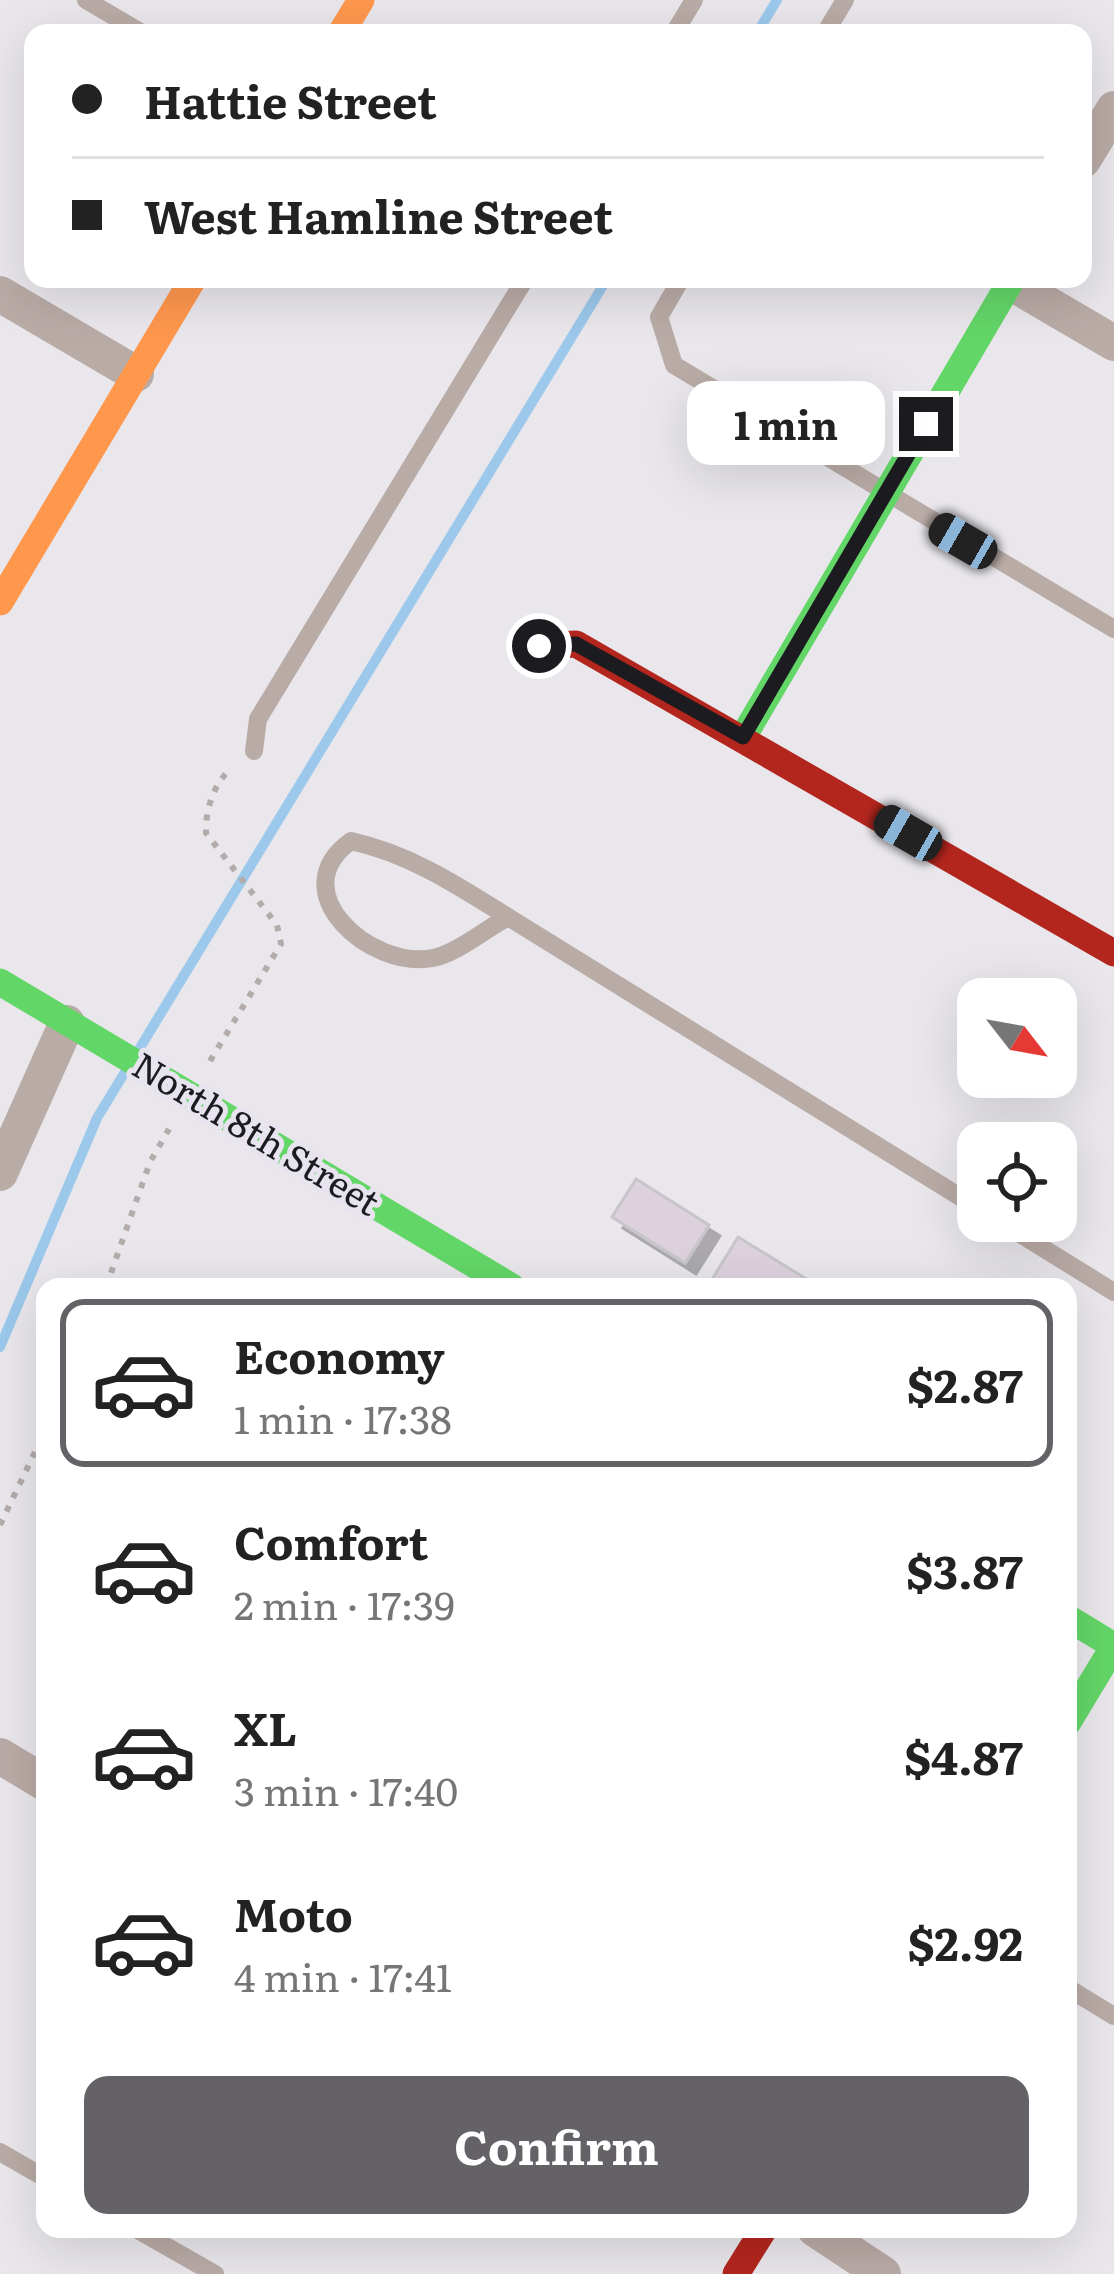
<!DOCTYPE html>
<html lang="en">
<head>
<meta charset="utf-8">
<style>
	body { margin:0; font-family:Literata,serif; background:#f6f6f6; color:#222; height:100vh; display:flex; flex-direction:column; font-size:45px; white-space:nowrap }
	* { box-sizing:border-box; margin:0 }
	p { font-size:39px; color:#767676 }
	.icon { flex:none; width:66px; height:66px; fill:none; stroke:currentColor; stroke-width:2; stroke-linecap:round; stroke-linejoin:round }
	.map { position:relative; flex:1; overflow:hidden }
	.details { position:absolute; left:36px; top:1278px; width:1041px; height:960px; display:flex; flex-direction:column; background:#fff; border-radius:24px; box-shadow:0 12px 48px #0002 }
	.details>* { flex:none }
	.banner { position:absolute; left:24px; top:24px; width:1068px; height:264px; border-radius:24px; box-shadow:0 12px 48px #0002; display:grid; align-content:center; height:264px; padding:0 48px; background:#fff }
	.needle { width:78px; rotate:121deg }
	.fabs { position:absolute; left:957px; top:978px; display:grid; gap:24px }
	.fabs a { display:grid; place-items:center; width:120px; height:120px; border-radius:24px; background:#fff; box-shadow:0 12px 48px #0002; font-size:60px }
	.end { position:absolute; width:54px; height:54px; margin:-27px; border:15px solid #1c1b1f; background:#fff; box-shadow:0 0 0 6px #fff }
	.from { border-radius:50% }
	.bubble { position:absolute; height:84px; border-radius:24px; background:#fff; box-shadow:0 12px 48px #0002; font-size:39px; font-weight:700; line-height:84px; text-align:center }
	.car { position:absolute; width:36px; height:72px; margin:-36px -18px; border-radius:15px; box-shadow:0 0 9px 3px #0007; background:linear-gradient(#222 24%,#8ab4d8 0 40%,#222 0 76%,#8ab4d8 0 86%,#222 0) }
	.banner b { display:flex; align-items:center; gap:42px; height:114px; font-size:45px }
	.banner b+b { border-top:3px solid #e0e0e0 }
	.banner i { width:30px; height:30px; background:#222 }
	ul { padding:21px 0 0; list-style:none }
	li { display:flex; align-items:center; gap:36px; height:168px; margin:0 24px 18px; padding:0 24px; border:6px solid transparent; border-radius:24px }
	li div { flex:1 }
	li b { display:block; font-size:45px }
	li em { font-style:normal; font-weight:700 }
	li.current { border-color:#646267 }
	li>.icon { width:108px; height:108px; stroke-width:1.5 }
	.primary-button { display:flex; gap:24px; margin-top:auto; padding:24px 48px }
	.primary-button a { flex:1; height:138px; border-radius:24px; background:#646267; color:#fff; font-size:48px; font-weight:700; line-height:138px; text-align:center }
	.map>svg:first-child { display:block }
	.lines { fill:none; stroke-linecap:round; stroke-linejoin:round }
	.stream { stroke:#9bc8eb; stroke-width:10 }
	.building { fill:#ddd1dd; stroke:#c7c5c9; stroke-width:3; filter:url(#shadow) }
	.path { stroke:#b3abaa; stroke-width:6; stroke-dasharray:6 9; stroke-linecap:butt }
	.lane { stroke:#b9aba6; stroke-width:18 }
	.street { stroke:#b9aba6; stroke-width:36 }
	.fast { stroke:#63d668; stroke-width:27 }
	.slow { stroke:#ff974d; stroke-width:27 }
	.jam { stroke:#b3261e; stroke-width:27 }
	.route { stroke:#1c1b1f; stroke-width:15 }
	.labels { text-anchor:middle; stroke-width:10; stroke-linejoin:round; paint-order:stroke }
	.street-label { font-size:36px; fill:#1c1b1f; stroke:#e8e4ef }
</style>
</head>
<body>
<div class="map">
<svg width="1114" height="2274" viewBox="0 0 1114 2274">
	<defs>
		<filter id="shadow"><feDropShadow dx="11" dy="11" stdDeviation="0" flood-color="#0004"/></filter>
	</defs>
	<rect width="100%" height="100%" fill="#e9e7ec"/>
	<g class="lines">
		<path class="stream" d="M757,33L777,0
			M138,1051L607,279
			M0,1347L97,1118L125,1072"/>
	</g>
	<path class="building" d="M636,1179L709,1225L685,1263L612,1217Z
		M738,1237L808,1280L803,1287L708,1286Z"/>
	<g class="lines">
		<path class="path" d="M210,1061L281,944L277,925L206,833C205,811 214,782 232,768
			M106,1287L150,1162L169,1129
			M0,1525L45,1431"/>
		<path class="lane" d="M86,0L142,33
			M674,33L694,0
			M825,33L845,0
			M681,279L659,317L674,365L1114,629
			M254,751L258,719L525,279
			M508,917C486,929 457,953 433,958C370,970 281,891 351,841C410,854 457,885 508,917L978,1208
			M999,1221L1114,1292
			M1068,1988L1114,2016
			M0,2152L45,2178
			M136,2229L215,2274"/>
		<path class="street" d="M1083,160L1114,109
			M1010,282L1114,343
			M0,294L136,374
			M0,1173L67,1023
			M0,1756L45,1783
			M815,2229L883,2274"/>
		<path class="fast" d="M743,737L1012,279
			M0,982L512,1287
			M1068,1618L1114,1646L1068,1722"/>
		<path class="slow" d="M341,33L361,0
			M0,602L193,279"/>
		<path class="jam" d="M539,646L576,644L1114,953
			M736,2274L764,2229"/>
	</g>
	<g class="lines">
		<path class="route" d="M539,646L576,644L743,737L926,424"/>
	</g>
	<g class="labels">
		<g class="street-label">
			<text transform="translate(256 1134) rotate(31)" y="13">North 8th Street</text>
		</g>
	</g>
</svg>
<div class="fabs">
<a><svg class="needle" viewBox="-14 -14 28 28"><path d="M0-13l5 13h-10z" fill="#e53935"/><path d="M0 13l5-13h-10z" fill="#767676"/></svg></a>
<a><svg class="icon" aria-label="locate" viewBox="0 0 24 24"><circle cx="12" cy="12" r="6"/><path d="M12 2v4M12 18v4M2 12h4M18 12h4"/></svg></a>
</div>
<i class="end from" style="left:539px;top:646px"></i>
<i class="end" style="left:926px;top:424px"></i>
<div class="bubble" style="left:687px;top:381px;width:198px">1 min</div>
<i class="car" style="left:963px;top:541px;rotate:300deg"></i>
<i class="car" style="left:908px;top:833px;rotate:300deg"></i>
<div class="banner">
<b><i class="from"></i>Hattie Street</b>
<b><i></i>West Hamline Street</b>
</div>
<section class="details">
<ul>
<li class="current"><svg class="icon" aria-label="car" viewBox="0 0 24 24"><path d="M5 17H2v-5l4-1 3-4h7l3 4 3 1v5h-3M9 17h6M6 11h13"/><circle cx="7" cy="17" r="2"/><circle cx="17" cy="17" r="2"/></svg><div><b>Economy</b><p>1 min · 17:38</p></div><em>$2.87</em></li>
<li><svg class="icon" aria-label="car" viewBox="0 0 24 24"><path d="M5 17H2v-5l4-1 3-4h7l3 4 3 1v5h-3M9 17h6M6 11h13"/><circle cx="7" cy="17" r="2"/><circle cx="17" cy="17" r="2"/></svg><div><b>Comfort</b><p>2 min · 17:39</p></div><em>$3.87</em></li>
<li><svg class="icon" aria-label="car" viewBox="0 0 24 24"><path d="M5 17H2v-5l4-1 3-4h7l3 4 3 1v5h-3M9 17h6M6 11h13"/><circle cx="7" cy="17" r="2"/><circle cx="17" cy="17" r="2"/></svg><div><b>XL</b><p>3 min · 17:40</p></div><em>$4.87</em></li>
<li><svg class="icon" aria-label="car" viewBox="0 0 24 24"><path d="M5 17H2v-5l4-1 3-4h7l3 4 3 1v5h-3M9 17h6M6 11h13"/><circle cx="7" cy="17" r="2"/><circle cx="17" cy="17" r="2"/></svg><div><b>Moto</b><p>4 min · 17:41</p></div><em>$2.92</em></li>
</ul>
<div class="primary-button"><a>Confirm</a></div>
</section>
</div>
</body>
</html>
